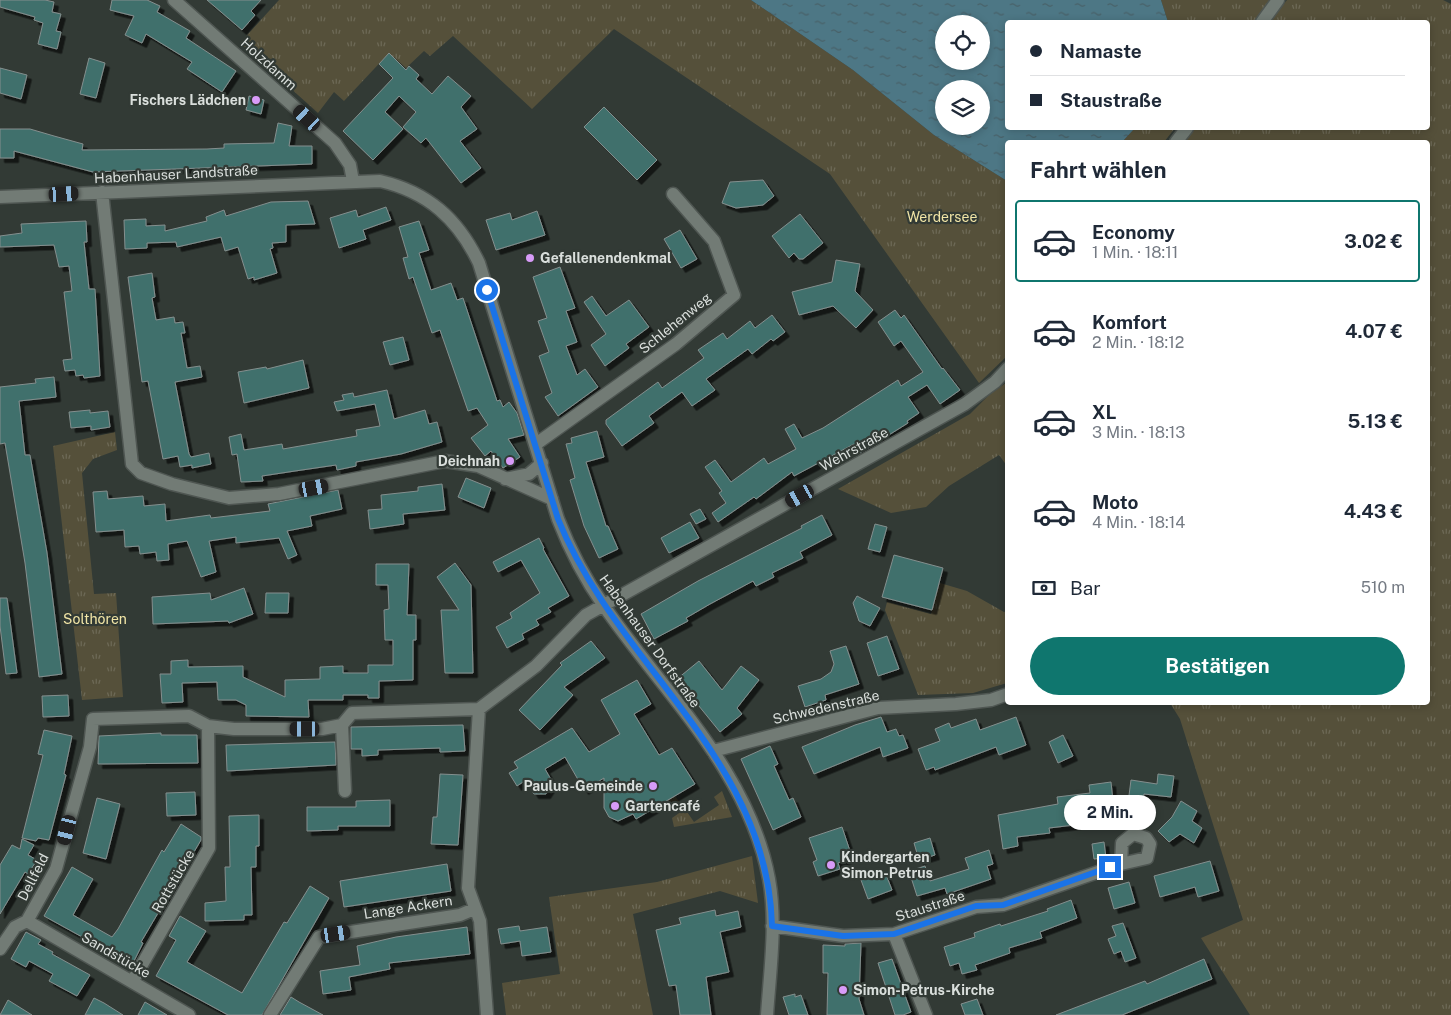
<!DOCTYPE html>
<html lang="de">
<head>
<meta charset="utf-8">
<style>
	body { margin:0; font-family:"Public Sans",sans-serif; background:#f2f2f3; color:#1f2937; height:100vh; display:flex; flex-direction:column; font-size:19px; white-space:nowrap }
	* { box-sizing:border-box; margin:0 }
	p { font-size:16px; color:#747a83 }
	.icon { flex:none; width:28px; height:28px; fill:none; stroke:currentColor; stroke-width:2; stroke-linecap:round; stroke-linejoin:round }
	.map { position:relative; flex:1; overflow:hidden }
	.drawer { position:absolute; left:1005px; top:140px; width:425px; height:565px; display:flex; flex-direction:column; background:#fff; border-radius:5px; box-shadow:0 2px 8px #0003 }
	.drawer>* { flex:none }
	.guide { position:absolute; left:1005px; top:20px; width:425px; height:110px; border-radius:5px; box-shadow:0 2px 8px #0003; display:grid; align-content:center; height:110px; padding:0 25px; background:#fff }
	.controls { position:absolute; left:935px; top:15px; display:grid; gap:10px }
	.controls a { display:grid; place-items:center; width:55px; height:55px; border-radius:50%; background:#fff; box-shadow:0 2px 8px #0003; font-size:25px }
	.end { position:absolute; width:22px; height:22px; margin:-11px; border:6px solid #1a73e8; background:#fff; box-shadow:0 0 0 2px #fff }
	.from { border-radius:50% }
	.bubble { position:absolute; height:35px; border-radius:18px; background:#fff; box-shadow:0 2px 8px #0003; font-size:16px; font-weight:700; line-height:35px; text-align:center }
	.car { position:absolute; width:15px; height:30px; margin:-15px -8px; border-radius:6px; box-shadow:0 0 4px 1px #0007; background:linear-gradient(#222 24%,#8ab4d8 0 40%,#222 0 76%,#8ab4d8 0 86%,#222 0) }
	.guide b { display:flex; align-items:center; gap:18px; height:48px; font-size:19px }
	.guide b+b { border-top:1px solid #e0e1e3 }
	.guide i { width:12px; height:12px; background:#1f2937 }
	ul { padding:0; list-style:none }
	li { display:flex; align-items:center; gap:15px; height:82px; margin:0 10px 8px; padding:0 15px; border:2px solid transparent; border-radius:5px }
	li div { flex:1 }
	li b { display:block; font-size:19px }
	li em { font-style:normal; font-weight:700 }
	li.current { border-color:#0f766e }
	li>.icon { width:45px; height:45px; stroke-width:1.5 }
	h2 { padding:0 25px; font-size:22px; line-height:60px }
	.pay { display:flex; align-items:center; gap:12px; height:55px; padding:0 25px; font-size:19px }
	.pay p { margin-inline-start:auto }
	.cta { display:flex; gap:10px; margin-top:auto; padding:10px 25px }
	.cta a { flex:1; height:58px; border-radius:30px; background:#0f766e; color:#fff; font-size:20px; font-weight:700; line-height:58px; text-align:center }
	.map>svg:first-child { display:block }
	.grass { fill:url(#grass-tufts) }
	.water { fill:url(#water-ripples); fill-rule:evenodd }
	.building { fill:#406f6c; stroke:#848f8e; filter:url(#shadow) }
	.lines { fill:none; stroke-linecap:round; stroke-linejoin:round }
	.minor-casing { stroke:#4f5652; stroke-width:15 }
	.minor { stroke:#727b75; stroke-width:12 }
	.route { stroke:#1a73e8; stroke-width:6 }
	.poi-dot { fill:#d89bf8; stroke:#323a35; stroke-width:2 }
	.labels { text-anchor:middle; stroke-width:4.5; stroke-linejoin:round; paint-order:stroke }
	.street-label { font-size:14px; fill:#dadfdc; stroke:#323a35 }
	.poi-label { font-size:14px; font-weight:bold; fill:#dadfdc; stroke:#323a35; text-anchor:start }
	.park-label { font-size:14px; fill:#f1e5a6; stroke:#323a35 }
</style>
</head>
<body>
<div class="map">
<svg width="1451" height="1015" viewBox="0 0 1451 1015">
	<defs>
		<pattern id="grass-tufts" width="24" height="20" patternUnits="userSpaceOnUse" patternTransform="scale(1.25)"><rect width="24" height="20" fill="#55503a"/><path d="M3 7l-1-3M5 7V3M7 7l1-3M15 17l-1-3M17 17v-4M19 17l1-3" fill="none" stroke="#6d6956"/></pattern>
		<pattern id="water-ripples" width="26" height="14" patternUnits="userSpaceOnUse" patternTransform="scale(1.25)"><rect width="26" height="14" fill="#4d7785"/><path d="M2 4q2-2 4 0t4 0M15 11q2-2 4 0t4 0" fill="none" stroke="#486067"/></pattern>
		<filter id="shadow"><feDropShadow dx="4.5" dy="4.5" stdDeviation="0" flood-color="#0009"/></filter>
	</defs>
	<rect width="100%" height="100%" fill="#323a35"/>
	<path class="grass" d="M279,0H751L853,70L934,135L1007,181V356L979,383L830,174L614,29L532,109L453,36L430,56L424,51L406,68L389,53L344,101L334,92L318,113L240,43Z
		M1161,0H1273L1256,22H1168Z
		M1287,0H1443L1451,4V1015H1250L1201,938L1243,920L1180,719L1170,703L1428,702V142H1184L1195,128H1428V22H1270Z
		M1135,128H1175L1164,142H1122Z
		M1007,382V466L999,455L949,486L926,507L891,513L838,489L970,414L988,396Z
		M115,432L117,450L93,459L82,473L94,594L116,593L123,697L82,700L53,446Z
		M940,583L967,591L1004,612L1007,611V683L973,693L918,695L885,610L887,602L931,614Z
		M722,791L732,817L674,827L672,818L685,809L694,822L719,805L714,797Z
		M675,796L680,803L666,812L661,804Z
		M752,856L758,903L720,891L633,914L653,1015H506L502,983L560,974L549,897L657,882Z"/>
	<path class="water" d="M751,0H1161L1168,22H1008V128H1135L1122,142H1008L1007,181L934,135L853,70ZM944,24H981V61H944ZM944,89H981V126H944Z"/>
	<path class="building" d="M0,0H45L54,2L52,12L61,14L56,31L61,32L57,49L38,44L43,23L34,20L35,17L0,7Z
		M112,0H147L160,6L157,12L190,31L186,38L236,71L222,92L187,69L192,62L146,34L142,43L125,35L134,16L110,10Z
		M207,0H261L251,11L255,15L242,30Z
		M389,53L406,70L409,66L419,75L416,79L432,94L448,76L471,96L461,107L477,129L460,141L481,168L461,183L426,138L421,143L403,127L416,112L399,96L385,112L403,129L373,160L343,131L393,78L379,64Z
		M89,58L105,63L96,98L80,94Z
		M0,68L27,75L21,99L0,93Z
		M249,96L264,100L261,114L246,110Z
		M604,107L657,160L637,180L584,127Z
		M278,123L292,126L289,146H312V164L93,172L14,151V158H0V129H30L54,136L83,144L82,150L207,149L224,148V144L274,143Z
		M763,180L774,196L763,205L736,208L722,203L730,182Z
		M308,201L315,224L286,225V242L272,243L273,248L270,249L277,273L254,280V277L248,279L238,247L225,251L221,237L177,247L176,242L147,243V248L125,249L124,220L146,219V226L165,225V231L207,221L206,217L224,210L226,216L271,202Z
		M386,207L391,220L363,230L366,239L339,248L330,218L356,210L358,217Z
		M537,211L545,235L496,250L486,220L510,213L512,220Z
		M800,214L823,243L803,259H799L794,253L789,258L772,236Z
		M86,221L87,242H84L89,289H95L100,376L84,378L83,375L76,376L75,370L65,371L63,360L72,359L64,292L72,291L69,266L59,267L54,245L0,247V236L22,233L21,224Z
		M419,221L429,250L419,253L431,290L451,283L457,300L463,298L497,401L500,400L503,407L509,402L517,413L524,435L508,439L520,457L503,468L491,451L485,456L471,438L488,425L477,408L468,411L440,330L432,333L413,277L409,279L403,258L408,257L399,227Z
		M680,230L697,259L681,268L664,239Z
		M836,260L860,264L855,291L873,310L856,328L833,306L799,315L792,292L832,282Z
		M560,267L575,308L566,311L577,342L566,346L577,375L585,369L598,387L558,416L545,397L552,393L539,356L549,352L538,321L547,318L533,277Z
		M152,273L155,297L152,298L156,320L174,317L175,323L183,322L185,333H181L187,368L200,366L202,377L175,382L189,454L191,457L209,453L211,464L192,468V465L180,467L178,456L163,459L148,381L142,382L128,277Z
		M592,296L606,316L629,300L649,327L626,344L629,348L605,366L591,345L606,334L584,302Z
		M895,310L901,318L904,315L942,369L943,368L960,390L940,404L927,385L908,397L919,413L907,421L908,423L860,453L854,444L794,476L792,472L756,499L754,497L718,522L712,513L726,503L719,493L722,491L705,467L715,460L731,482L764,458L768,464L796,449L785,429L794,424L802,438L823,428L898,380L901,386L923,372L901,341L894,346L878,322Z
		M772,315L785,332L773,341L771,339L752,354L748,349L706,379L715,390L692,406L682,392L649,416L654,423L622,446L606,424V420L658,382L662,388L704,358L698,350L723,333L727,339L750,321L755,328Z
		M403,337L409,360L390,365L383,342Z
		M303,360L309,388L244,403L238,372L266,367L267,369Z
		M54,377L56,397L19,401L25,455H30L47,553L62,674L39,677L25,563L5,443L0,444V387L36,383L35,379Z
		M387,390L394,419L425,410L429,424L437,422L442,442L401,454L356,462V466L337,470L336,465L295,471L262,476L263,481L241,482L237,454L232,455L229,437L241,434L244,450L282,444L283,449L357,436L356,430L380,426L375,404L337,411L334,402L344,400L342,395L353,393L354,397Z
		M90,410V413L108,411L110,427L91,430V426L71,428L69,412Z
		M597,431L604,457L586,462L606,526H608L618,549L599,558L584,526L570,480L575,478L566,444L572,443L571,438Z
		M466,478L491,488L484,508L458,497Z
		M442,484L445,510L403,514L404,524L370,529L368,510L382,509L381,495L418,491V487Z
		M338,490L342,509L310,516L312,526L287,531L297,555L288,559L279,538L236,543V537L209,541L216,572L201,577L187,541L168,544L169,560L157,561L156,552L140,554L139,546L125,547L124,530L96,532L93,492L107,491L108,499L143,496L144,506L165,504L166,521L210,515L211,518L270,511L268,504Z
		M700,509L706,519L696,524L690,514Z
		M822,515L832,535L800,552L803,558L772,573L774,577L756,586L753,581L710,604L686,618L688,621L654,639L641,614L698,581L802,528L801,526Z
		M690,522L699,538L669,553L661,538Z
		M875,524L887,527L880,552L868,549Z
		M539,538L544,548L543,549L569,596L548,608L551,612L536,620L539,625L522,634L524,639L507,648L496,627L512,618L510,613L540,593L521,560L498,572L493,562Z
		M894,555L943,568L932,610L882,597Z
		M455,563L471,585L473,673H445L441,610H459L437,577Z
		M376,564H409L407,615H416V640H413V680L379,681V698H368V695H343V700H308L309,717L246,716V705L236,700H218L217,682L182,683L183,702L162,703L160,674H171V661L188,660V667L243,666V677L285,697V680L320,679V667L343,666V673H368V665H393V640H385L384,610L389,609L388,585H376Z
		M244,588L253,614L229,623L228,621L153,624L152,597L210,593L211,600Z
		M266,593H289L288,613H265Z
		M857,596L880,608L870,626L859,621L853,603Z
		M0,598H7L17,673L6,674L0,626Z
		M887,636L899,669L878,676L867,643Z
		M591,641L605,658L564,687L573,695L540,730L519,710L562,665L560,663Z
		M846,646L859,684L825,695L826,700L805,707L798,686L821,679L831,672L834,664L830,651Z
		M699,661L722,690L741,666L759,680L737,708L742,714L720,732L677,679Z
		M637,680L651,704L634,714L659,755L672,748L695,784L636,819L633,814L618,821L609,817L604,808V778L584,790L565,757L545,769L553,783L546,794H534L526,780L517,786L509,773L518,768L514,762L572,728L589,752L620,734L601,700Z
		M68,695L69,716L43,717L42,696Z
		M881,717L887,732L896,729L899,736L903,735L908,748L883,757L880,747L814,774L802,747L855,725Z
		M1016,717L1026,745L999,755L996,747L935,770L934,767L926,770L918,749L940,741L935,729L949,723L951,728L976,719L980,730Z
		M463,725L465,751L440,752V748L378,750V755L362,756V749H351V727Z
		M44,730L72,736L64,774L66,775L49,840L38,838L36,841L22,838L43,755L38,754Z
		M161,733V735H197L198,763L98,764L99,736Z
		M1063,735L1073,756L1058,763L1049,742Z
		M335,742L336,765L227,771L226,745Z
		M770,746L778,764L774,766L789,800L793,798L801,817L773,830L741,759Z
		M440,774L463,775L458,845L431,844L433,817H437Z
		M1158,774L1174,776L1171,797L1144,794L1142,806L1128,803L1131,780L1157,784Z
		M1111,782L1114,811L1082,815L1083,824L1049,828L1050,833L1017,837L1018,846L1003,849L998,815L1058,804L1057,797L1090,793L1089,785Z
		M195,792L196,815L167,816L166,793Z
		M97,798L120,804L106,859L83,853Z
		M390,800V826H338V830L307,831V807H356V801Z
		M1181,801L1197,811L1192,821L1202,828L1194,843L1180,834L1169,842L1158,831L1172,817Z
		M259,815V846H256V867H251L252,915H244V920L205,921V903L226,901L225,867H230L229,816Z
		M181,824L201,837V840L141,942L143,943L131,967L103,951L104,949L44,916L72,867L93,879L73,915L112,937L118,929L162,850L164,852Z
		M842,827L852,857L838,863L840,869L818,876L813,862L817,860L809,838Z
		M930,838L935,855L919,860L914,843Z
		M22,839L34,845L28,855L37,860L28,874L25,872L0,914V865L12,845L20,849Z
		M1104,842L1106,858L1094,859L1092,844Z
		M989,850L993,864L987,866L991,879L947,894L945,888L917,896L909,871L925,866L930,881L969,869L965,858Z
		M1210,861L1219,891L1198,897L1195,887L1160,897L1154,876Z
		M447,864L451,891L344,907L340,881Z
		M885,872L892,890L868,899L861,880Z
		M1129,882L1135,903L1114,909L1108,888Z
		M310,886L329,898L262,1015H228L156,976L176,940L169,936L180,916L206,931L187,962L242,993L284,922L287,923Z
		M1071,900L1077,918L1040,932L1042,938L1009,948L1010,953L975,965L977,970L962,974L959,963L950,966L944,947L975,937L974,933L1000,924L1001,926L1048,911L1047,909Z
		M715,910L716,916L738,911L741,927L720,932L729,972L706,977L711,1015H680L676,985L669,986L656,930L681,924L679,918Z
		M1123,923L1136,958L1125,962L1121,951L1114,954L1108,939L1116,936L1112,926Z
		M519,926L520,931L547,927L551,952L522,956L520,941L501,944L498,929Z
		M467,927L470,954L389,963L390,969L349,977L351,990L323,994L320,971L360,965L357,946L396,937Z
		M26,932L41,940L38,944L53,952L52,954L90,975L77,996L49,981L53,974L29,961L26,967L11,959Z
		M861,943L859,999L864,1015H827L828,973H823V945L845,946V944Z
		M892,959L911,1012L903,1015H895L878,963Z
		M1204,959L1212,979L1122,1015H1056L1145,981L1147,984Z
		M795,994V997L801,995L808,1015H789L783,997Z
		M291,997L299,1002L323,1015H280Z
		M94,998L104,1003L123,1015H85Z
		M977,999L983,1015H965L961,1004Z
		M8,1000L32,1015H0Z
		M145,1002L167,1015H138Z"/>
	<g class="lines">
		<defs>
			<path id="minor" d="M174,0L335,143L350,165L353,181
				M1262,22L1278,0
				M1176,142L1187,128
				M102,192L132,464L141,473L172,484L229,498L279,494L445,461L478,466L552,499
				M0,197L380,181C428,192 458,219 479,263L558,519C570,550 585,579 604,606C664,693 749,771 769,879C777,923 770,970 767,1015
				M536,444L676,344L734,295L714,241L673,194
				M505,479L529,474L542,463
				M342,725L345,791
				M713,751L878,708L956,704L991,700L1008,694
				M1133,834L1146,838L1150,844L1147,858L1121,864L1122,843Z
				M27,921L189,1015
				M772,926L843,936L894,934L976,907L1003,905L1121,864
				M894,934L926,1015
				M0,949L15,927L27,921L56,869L90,747L93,719L189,716L208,726L234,729H322L342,725L352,713L479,709
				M132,982L209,848L208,726
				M270,1015L319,937L460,915L474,909
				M487,1015L480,921L468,888L479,709L536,666L586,615L965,404L995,382L1008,368"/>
		</defs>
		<use href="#minor" class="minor-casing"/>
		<use href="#minor" class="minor"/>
	</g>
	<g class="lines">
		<path class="route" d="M487,290L558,519C617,666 768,757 772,926L843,936L894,934L976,906L1003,905L1110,867"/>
	</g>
	<g class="poi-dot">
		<circle cx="256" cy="100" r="5"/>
		<circle cx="530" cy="258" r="5"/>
		<circle cx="510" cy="461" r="5"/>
		<circle cx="653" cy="786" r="5"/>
		<circle cx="615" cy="806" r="5"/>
		<circle cx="831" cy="865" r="5"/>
		<circle cx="843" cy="990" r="5"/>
	</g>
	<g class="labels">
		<g class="street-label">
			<text transform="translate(269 64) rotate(42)" y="5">Holzdamm</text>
			<text transform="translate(176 174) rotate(-3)" y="5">Habenhauser Landstraße</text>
			<text transform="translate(675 323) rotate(-39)" y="5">Schlehenweg</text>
			<text transform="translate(854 449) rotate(-29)" y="5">Wehrstraße</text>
			<text transform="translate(650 641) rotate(54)" y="5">Habenhauser Dorfstraße</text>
			<text transform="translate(826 707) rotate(-13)" y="5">Schwedenstraße</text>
			<text transform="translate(33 877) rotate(-63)" y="5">Dellfeld</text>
			<text transform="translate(173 881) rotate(-60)" y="5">Rottstücke</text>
			<text transform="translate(930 906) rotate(-18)" y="5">Staustraße</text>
			<text transform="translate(408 907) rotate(-9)" y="5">Lange Ackern</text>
			<text transform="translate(116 955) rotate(30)" y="5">Sandstücke</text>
		</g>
		<g class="poi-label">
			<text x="246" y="105" text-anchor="end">Fischers Lädchen</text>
			<text x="540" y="263">Gefallenendenkmal</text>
			<text x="500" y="466" text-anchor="end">Deichnah</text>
			<text x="643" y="791" text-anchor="end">Paulus-Gemeinde</text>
			<text x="625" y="811">Gartencafé</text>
			<text x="841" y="862">Kindergarten<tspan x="841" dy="16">Simon-Petrus</tspan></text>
			<text x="853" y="995">Simon-Petrus-Kirche</text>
		</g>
		<g class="park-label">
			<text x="942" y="222">Werdersee</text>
			<text x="95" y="624">Solthören</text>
		</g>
	</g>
</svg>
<div class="controls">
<a><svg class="icon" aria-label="locate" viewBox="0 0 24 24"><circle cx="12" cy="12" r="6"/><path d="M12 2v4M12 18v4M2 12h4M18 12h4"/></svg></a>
<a><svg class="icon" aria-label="layers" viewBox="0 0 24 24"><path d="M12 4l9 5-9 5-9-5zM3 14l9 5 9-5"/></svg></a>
</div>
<i class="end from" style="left:487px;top:290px"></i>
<i class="end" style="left:1110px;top:867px"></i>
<div class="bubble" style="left:1064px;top:795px;width:92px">2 Min.</div>
<i class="car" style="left:307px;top:118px;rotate:312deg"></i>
<i class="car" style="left:64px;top:194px;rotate:87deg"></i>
<i class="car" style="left:314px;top:488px;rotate:80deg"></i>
<i class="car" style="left:800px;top:496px;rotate:241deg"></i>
<i class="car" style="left:305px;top:729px;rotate:270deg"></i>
<i class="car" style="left:67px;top:830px;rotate:194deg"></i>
<i class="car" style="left:336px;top:934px;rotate:81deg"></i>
<div class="guide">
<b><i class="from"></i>Namaste</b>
<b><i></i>Staustraße</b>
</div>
<section class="drawer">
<h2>Fahrt wählen</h2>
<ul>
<li class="current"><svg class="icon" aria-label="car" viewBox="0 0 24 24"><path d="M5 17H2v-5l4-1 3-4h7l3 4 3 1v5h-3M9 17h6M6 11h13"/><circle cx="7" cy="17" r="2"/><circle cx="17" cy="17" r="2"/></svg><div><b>Economy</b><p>1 Min. · 18:11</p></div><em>3.02 €</em></li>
<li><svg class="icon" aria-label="car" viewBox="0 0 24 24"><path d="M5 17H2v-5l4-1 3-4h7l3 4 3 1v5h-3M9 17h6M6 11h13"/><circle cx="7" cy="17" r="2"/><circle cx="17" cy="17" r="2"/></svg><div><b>Komfort</b><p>2 Min. · 18:12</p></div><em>4.07 €</em></li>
<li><svg class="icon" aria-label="car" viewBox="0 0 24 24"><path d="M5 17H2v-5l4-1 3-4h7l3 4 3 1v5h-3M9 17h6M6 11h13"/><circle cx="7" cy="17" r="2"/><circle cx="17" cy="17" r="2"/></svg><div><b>XL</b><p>3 Min. · 18:13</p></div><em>5.13 €</em></li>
<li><svg class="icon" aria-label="car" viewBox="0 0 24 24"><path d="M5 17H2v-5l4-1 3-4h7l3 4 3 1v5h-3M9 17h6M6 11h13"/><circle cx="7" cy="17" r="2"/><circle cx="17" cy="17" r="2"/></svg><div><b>Moto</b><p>4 Min. · 18:14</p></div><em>4.43 €</em></li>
</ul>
<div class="pay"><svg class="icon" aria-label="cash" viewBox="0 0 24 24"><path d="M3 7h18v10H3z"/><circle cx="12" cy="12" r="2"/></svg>Bar<p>510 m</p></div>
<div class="cta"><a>Bestätigen</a></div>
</section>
</div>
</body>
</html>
